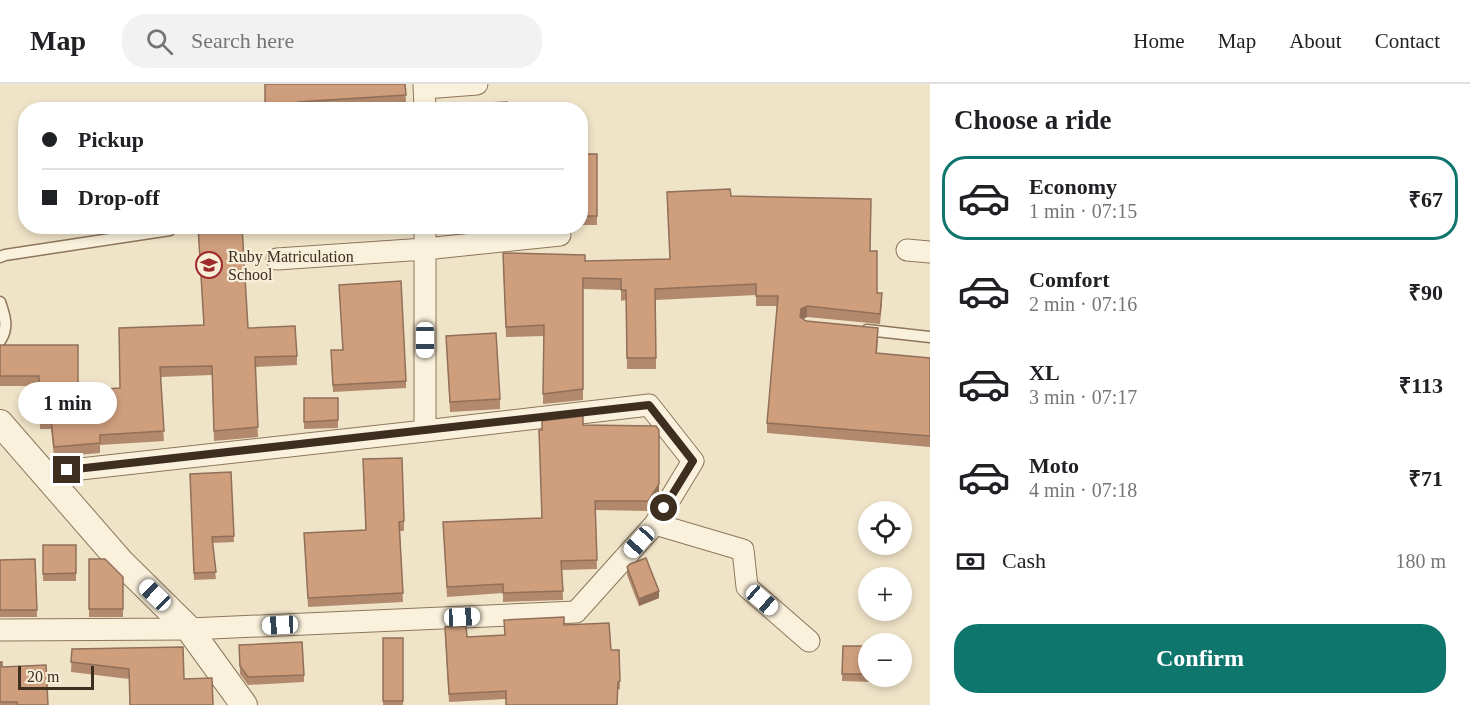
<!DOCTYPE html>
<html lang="en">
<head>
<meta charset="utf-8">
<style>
	body { margin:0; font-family:Georgia,serif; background:#f2f2f2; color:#202124; height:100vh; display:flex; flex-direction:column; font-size:22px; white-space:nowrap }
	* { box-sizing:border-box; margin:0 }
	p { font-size:20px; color:#757577 }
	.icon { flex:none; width:33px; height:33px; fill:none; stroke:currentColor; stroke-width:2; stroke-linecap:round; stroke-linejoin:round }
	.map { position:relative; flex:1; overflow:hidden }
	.panel { display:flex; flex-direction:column; background:#fff; width:540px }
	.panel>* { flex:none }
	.hud { position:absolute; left:18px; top:18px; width:570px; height:132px; border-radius:24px; box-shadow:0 3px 9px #0003; display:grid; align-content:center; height:132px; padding:0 24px; background:#fff }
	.fabs { position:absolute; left:858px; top:417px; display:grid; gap:12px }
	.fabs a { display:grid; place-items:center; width:54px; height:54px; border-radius:50%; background:#fff; box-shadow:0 3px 9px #0003; font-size:30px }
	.scale { position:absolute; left:18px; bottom:15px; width:76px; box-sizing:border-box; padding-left:6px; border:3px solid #3d2e20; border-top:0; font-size:16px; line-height:21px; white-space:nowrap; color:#3d2e20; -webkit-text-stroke:4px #f7eed8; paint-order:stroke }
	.end { position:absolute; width:27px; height:27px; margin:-14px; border:8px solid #3d2e20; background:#fff; box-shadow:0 0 0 3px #fff }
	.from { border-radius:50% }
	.bubble { position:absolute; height:42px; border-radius:21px; background:#fff; box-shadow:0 3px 9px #0003; font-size:20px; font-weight:800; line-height:42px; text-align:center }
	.car { position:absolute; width:18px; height:36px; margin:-18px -9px; border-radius:8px; box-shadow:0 0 4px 2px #0007; background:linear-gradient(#fff 24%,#345 0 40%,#fff 0 76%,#345 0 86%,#fff 0) }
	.hud b { display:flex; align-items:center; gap:21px; height:57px; font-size:22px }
	.hud b+b { border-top:2px solid #e0e0e0 }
	.hud i { width:15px; height:15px; background:#202124 }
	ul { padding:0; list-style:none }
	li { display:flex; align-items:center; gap:18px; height:84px; margin:0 12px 9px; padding:0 12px; border:3px solid transparent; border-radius:24px }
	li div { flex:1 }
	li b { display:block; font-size:22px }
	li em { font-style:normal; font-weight:800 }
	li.active { border-color:#0f766e }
	li>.icon { width:54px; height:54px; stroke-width:1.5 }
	h2 { padding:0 24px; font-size:27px; line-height:72px }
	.pay { display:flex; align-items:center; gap:15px; height:66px; padding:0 24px; font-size:22px }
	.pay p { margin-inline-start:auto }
	.button { display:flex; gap:12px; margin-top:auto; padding:12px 24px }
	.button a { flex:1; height:69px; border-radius:24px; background:#0f766e; color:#fff; font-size:24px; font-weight:800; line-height:69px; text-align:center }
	header { display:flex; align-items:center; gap:36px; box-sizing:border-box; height:84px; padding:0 30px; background:#fff; border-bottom:2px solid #e0e0e0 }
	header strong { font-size:28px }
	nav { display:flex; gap:33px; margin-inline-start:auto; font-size:21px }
	.search { width:420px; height:54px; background:#f2f2f2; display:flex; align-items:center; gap:15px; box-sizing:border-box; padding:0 21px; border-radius:24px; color:#757577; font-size:22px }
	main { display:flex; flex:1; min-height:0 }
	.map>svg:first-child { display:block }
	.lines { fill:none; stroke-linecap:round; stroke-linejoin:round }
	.service-casing { stroke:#8d765c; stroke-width:13 }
	.minor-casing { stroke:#8d765c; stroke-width:23 }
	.tertiary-casing { stroke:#8d765c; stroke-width:28 }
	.service { stroke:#faf1dc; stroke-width:10 }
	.minor { stroke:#faf1dc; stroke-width:21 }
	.tertiary { stroke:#faf1dc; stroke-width:26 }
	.wall { fill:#b2896c }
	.shaded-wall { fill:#916f58 }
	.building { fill:#cf9f7d; stroke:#916f58; stroke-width:1.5 }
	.route { stroke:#3d2e20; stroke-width:8 }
	.labels { text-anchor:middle; stroke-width:4.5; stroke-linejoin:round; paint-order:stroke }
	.poi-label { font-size:16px; fill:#3d2e20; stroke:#f7eed8; text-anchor:start }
</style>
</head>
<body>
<header>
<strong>Map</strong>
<div class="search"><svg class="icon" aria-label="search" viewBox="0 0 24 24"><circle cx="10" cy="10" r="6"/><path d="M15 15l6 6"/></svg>Search here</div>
<nav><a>Home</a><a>Map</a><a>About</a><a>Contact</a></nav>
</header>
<main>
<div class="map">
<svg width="930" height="621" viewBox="0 0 930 621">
	<rect width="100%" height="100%" fill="#f0e4c8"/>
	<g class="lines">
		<defs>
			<path id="service" d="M0,173L5,171L170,146
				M0,218C5,232 9,244 0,257
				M867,246L930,253"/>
			<path id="minor" d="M424,0L425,26
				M425,4L477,0
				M907,166L930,168
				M277,175L425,165L560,151
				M425,347L649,321L693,377L655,440L743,466L747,503L809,557
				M44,389L425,347V142
				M0,546L189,545L576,528L655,440"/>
			<path id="tertiary" d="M0,339L121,478L189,545L244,621"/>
		</defs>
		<use href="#service" class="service-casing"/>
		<use href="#minor" class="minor-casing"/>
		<use href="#tertiary" class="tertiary-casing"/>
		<use href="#service" class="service"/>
		<use href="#minor" class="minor"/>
		<use href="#tertiary" class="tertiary"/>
	</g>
	<path class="wall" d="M265,0H405L406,19L303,26H265Z
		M580,70H597V141H580Z
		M667,108L731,112L870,167L877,209L882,220L880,240L807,233L803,235L806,237L878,255L877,270L930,274V363L767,349V339L777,222H756V211L656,216V285H627L626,216L621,217V206L583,205V316L543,320L544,252L506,253L503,179L670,175Z
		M198,142H242L248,244L297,272V281L255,283L258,353L214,357L212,291L160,293L164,357L100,361V369L54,373L51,345H40L39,302H0V261L78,307L120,304L204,241Z
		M451,142H512L451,148Z
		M339,201L406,297V304L333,308L331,274L343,266Z
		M446,252L500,315V325L450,328Z
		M304,314H338V344L304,345Z
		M583,341L659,409L648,427L595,426L597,485L562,486L563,516L503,518V509L447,513L443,438L542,434Z
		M363,385L404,437V447H400L403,518L308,523L304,449L366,446Z
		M231,388L234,458L212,459L216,495L194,496L190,390Z
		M43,461H76V497H43Z
		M35,475L37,533H0V476Z
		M89,475L123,493V533H89Z
		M627,483L659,514L639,522L627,491Z
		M564,541L611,566H619L620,605L506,615L449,618L445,551L467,553L505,551Z
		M383,554H403V621H383Z
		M239,561L304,591V598L248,601L240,590Z
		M843,562H868V592H871V598L842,597Z
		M72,565L184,595H129L71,588Z
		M0,578L2,583L48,621H0Z"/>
	<path class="shaded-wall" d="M807,222V233L801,236V225Z
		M659,346V409L648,427V417Z
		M659,507V514L639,522V515Z"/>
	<path class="building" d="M265,0H405L406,11L298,18V23L265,22Z
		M507,18L508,26H449L448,21Z
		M580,70H597V132H580Z
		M730,105L731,112L871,115L870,167H877V209H882L880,230L807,222L801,225L800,233L806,237L878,244L876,269L930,274V352L767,339L778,212H756V200L655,205L656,274H627L626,206H621V195L583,194V305L543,310L544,241L506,243L503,169L585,171V177L670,175L667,108Z
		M198,142H242L248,244L295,242L297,272L255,273L258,343L214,347L212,282L160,283L164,347L100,351V359L54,363L51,335H40L39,292H0V261H78V307L120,304L119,244L204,241Z
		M401,197L406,297L333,301L331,266H343L339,201Z
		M496,249L500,315L450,318L446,252Z
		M304,314H338V336L304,338Z
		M583,332V341L656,342L659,346V400L648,417H595L597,476L561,477L563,507L503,509V500L447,503L443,438L542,434L539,346H542V337Z
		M402,374L404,437L399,438L403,509L308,514L304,449L366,446L363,375Z
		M231,388L234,452L212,453L216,488L194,489L190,390Z
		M43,461H76V489L43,490Z
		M646,474L659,507L639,515L627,483L630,480Z
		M35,475L37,526H0V476Z
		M89,475H105L123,493V525H89Z
		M564,533V541L609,539L611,566H619L620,597L618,598L617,621H506V607L449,610L445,543L466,542L467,553L505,551L504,536Z
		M383,554H403V617H383Z
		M302,558L304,591L248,593L240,582L239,561Z
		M843,562H868V590H842Z
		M183,563L184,595L212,594L213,621H130L129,585L71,578L72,565Z
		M0,578H2V583L46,581L48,621H17V618H0Z"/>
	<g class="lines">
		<path class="route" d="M67,386L649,321L693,377L664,424"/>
	</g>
	<defs>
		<symbol id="school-ring" viewBox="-11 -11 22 22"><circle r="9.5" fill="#f7eed8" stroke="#9e2a2b" stroke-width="1.5"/><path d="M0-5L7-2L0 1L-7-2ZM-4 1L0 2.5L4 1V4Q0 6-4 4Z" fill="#9e2a2b"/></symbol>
	</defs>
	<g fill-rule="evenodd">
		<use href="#school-ring" x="194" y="166" width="30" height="30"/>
	</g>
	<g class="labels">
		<g class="poi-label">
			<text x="228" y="178">Ruby Matriculation<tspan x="228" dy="18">School</tspan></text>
		</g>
	</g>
</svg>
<div class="fabs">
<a><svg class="icon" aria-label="locate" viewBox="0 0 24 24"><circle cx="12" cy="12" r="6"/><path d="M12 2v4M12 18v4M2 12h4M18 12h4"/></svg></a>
<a>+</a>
<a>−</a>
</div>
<div class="scale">20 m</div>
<i class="end from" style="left:664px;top:424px"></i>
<i class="end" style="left:67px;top:386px"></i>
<div class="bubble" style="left:18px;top:298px;width:99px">1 min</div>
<i class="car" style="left:425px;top:256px;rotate:180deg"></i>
<i class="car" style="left:639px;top:458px;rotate:222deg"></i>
<i class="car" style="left:155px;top:511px;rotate:314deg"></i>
<i class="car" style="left:762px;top:516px;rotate:131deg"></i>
<i class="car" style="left:462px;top:533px;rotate:87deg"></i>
<i class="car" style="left:280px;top:541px;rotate:267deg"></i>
<div class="hud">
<b><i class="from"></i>Pickup</b>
<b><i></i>Drop-off</b>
</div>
</div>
<section class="panel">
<h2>Choose a ride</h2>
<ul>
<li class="active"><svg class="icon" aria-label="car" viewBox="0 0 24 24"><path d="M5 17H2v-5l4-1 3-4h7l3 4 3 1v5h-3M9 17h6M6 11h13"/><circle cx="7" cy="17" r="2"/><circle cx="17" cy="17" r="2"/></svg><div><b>Economy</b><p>1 min · 07:15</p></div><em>₹67</em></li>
<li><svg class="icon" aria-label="car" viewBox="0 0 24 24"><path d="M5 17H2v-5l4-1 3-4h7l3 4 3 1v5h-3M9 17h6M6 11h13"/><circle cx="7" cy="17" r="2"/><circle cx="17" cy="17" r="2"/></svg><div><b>Comfort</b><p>2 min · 07:16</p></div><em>₹90</em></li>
<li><svg class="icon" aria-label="car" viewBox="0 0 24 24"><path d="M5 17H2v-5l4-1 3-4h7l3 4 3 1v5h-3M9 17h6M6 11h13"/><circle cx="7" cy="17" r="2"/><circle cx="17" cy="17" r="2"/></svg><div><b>XL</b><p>3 min · 07:17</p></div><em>₹113</em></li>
<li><svg class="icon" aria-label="car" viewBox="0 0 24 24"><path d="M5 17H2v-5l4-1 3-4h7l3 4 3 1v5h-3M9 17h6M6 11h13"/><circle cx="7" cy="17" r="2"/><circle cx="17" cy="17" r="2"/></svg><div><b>Moto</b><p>4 min · 07:18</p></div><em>₹71</em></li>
</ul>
<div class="pay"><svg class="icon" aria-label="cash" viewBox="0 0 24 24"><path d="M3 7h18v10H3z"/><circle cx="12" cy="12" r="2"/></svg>Cash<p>180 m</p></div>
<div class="button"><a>Confirm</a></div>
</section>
</main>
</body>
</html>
